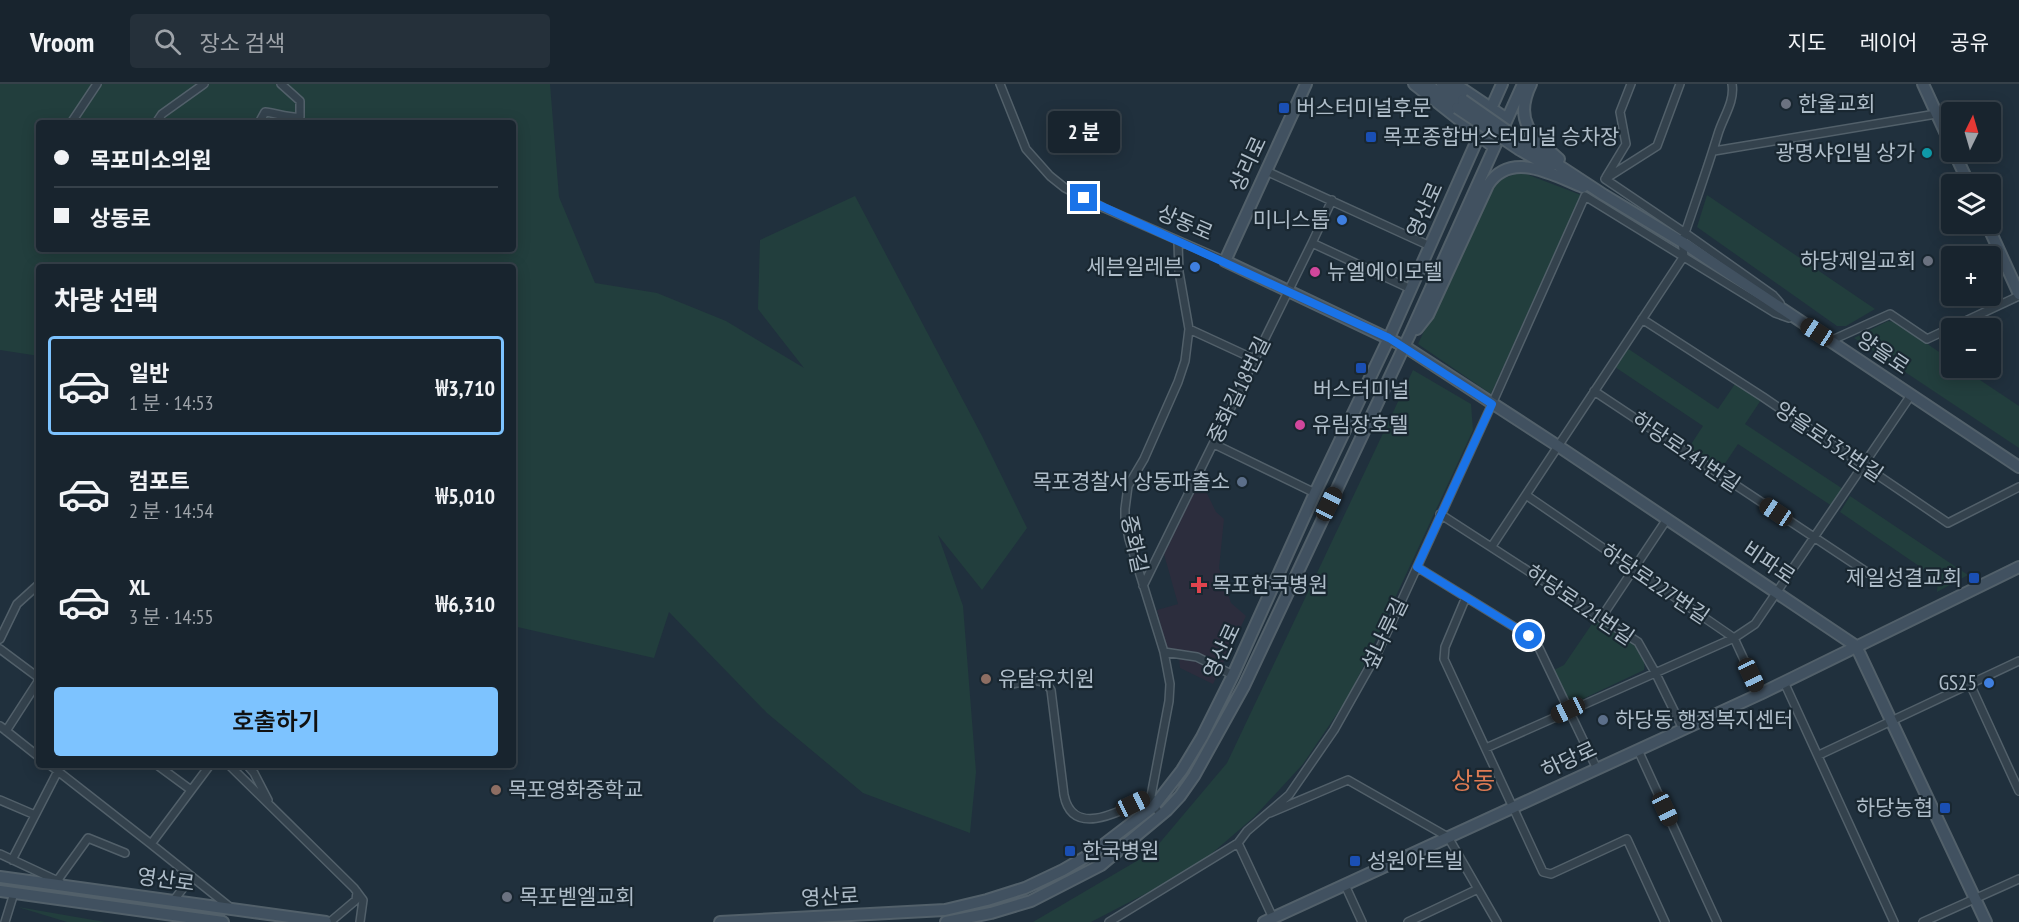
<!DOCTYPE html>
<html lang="ko">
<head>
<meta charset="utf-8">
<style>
	body { margin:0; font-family:"PT Sans Narrow","Noto Sans KR",sans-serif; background:#25303a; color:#f1f3f6; height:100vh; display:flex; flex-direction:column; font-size:22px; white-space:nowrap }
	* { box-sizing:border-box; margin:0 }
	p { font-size:20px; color:#9fa4aa }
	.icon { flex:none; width:33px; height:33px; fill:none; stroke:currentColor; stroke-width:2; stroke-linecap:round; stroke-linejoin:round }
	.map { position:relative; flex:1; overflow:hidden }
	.sheet { position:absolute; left:36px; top:180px; width:480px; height:504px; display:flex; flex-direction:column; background:#18242e; border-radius:6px; box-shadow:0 3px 15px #0003,0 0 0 2px #36414a }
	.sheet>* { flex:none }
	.hud { position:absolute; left:36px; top:36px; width:480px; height:132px; border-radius:6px; box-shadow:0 3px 15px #0003,0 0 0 2px #36414a; display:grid; align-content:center; height:132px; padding:0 18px; background:#18242e }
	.needle { width:39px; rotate:5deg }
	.fabs { position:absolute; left:1941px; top:18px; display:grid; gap:12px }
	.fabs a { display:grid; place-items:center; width:60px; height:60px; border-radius:6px; background:#18242e; box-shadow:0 3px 15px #0003,0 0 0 2px #36414a; font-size:30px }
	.end { position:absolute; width:27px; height:27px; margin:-14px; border:8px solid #1a73e8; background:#fff; box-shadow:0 0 0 3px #fff }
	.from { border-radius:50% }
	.bubble { position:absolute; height:42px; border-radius:6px; background:#18242e; box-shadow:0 3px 15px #0003,0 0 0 2px #36414a; font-size:20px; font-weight:600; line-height:42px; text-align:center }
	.car { position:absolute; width:18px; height:36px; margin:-18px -9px; border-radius:8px; box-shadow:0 0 4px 2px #0007; background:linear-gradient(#222 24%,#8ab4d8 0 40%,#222 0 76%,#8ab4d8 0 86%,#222 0) }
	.hud b { display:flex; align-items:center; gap:21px; height:57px; font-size:22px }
	.hud b+b { border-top:2px solid #36414a }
	.hud i { width:15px; height:15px; background:#f1f3f6 }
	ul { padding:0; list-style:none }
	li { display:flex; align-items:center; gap:18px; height:99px; margin:0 12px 9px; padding:0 6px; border:3px solid transparent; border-radius:6px }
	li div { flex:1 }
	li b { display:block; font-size:22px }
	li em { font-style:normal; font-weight:600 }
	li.selected { border-color:#7dc3ff }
	li>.icon { width:54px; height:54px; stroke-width:1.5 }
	h2 { padding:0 18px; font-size:27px; line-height:72px }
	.button { display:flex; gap:12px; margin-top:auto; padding:12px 18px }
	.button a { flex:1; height:69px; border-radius:6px; background:#7dc3ff; color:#111; font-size:24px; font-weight:600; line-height:69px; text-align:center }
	header { display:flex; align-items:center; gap:36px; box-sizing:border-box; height:84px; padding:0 30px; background:#18242e; border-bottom:2px solid #36414a }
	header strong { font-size:28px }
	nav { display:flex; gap:33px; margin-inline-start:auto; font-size:21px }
	.search { width:420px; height:54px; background:#25303a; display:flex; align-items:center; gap:15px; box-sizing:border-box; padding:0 21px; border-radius:6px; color:#9fa4aa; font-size:22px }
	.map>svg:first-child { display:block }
	.medical { fill:#2c2d3d }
	.green { fill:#223e3d; fill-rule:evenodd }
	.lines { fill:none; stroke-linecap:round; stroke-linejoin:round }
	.street-casing { stroke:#52606a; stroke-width:10 }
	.secondary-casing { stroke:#52606a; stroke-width:14 }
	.street { stroke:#34424d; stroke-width:7 }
	.secondary { stroke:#415160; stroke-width:10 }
	.secondary-bridge-casing { stroke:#52606a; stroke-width:14; stroke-linecap:butt }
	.secondary-bridge { stroke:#415160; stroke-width:10 }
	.route { stroke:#1a73e8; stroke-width:8 }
	.worship-dot { fill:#6b7280; stroke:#192731; stroke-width:2 }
	.transit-dot { fill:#1a4fb4; stroke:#192731; stroke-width:2 }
	.culture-dot { fill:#0f9aa8; stroke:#192731; stroke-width:2 }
	.shop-dot { fill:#3f7fe0; stroke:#192731; stroke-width:2 }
	.hotel-dot { fill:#d1479c; stroke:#192731; stroke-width:2 }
	.service-dot { fill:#5c6f8a; stroke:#192731; stroke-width:2 }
	.health-dot { fill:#e0444e; stroke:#192731; stroke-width:2 }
	.education-dot { fill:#8d6e63; stroke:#192731; stroke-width:2 }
	.labels { text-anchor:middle; stroke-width:4.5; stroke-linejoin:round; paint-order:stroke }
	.poi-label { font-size:21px; fill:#afbdc9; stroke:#192731; text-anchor:start }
	.street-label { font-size:21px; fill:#afbdc9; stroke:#192731 }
	.quarter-label { font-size:24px; fill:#df7b54; stroke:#192731 }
</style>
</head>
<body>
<header>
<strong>Vroom</strong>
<div class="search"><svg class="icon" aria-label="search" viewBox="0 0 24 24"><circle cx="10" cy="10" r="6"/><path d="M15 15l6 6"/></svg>장소 검색</div>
<nav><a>지도</a><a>레이어</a><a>공유</a></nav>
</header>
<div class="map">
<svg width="2019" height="838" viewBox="0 0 2019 838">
	<rect width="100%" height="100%" fill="#20303d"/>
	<path class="medical" d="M1200,395L1216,428L1224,435L1219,484L1231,519L1246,532L1213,600L1180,584L1179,572H1168L1157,526L1178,520L1164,470Z"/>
	<path class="green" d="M0,0H550L559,113L595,199L657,209L726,237L804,284L758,225L760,156L855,112L982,352L1027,444L982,506L938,451L963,522L976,688L970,749L863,709L767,629L669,528L654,574L513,542V183H39V272L0,266ZM39,39H513V165H39Z
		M1515,90H1526L1581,111L1491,310L1418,260L1491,105L1497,97Z
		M1707,111L1875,225L1846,242H1837L1697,143Z
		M1888,237L1895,238L1951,276L1952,284H1962L2019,322V364L1854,254Z
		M1624,262L1718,325L1737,297L1763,313L1745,340L1846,407L1835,424L1738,360L1718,390L1686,368L1703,342L1612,281Z
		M1413,286L1471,320L1473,346L1363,583L1347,615L1303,680L1254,733L1195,784L1091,838H1033L1152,768L1227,679Z
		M1850,412L1968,491L1937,508L1938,495L1840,428Z
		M1596,534C1613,546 1649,562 1644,586L1572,620H1569L1554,586L1564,581Z
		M18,823L105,838H67Z"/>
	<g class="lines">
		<defs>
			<path id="street" d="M1000,0L1026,65L1050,92L1065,104L1104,124L1225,177
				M71,39L97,0
				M156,39L162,30L204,0
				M259,39L265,28C275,29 293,35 300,33V17L281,0
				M1714,67L1936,30
				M1266,87L1430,162
				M1606,93L1626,60L1620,28L1631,0
				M1605,95L1685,149L1773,211L1780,219
				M1605,95L1657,62L1680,0
				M1312,159L1411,205
				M1642,235L1763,313L1948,439L2019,403
				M1189,245L1254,275
				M1830,257L1890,230L1927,255L2019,212
				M1594,307L1868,489
				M1214,360L1315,409
				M1526,411L1734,554L1760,610
				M1440,430L1638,558L1655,588L1683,645
				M1492,462L1684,172L1682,158C1694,122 1707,86 1718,50C1723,33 1735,18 1732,0
				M1417,483L1529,552L1539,564L1597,685
				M1143,502L1312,159L1332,116
				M1466,513L1445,563L1444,575L1543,788L1551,790L1627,755L1665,838
				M1601,534L1667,435
				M0,555L17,520L39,500
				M0,565L39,594
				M1164,568L1197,573L1233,591
				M1784,598L1894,838
				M1011,600C1026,598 1042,591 1051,606L1064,711C1073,757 1126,724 1151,712
				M1970,600L2019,707
				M0,642L39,673
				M6,647L39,596
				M1486,664L1734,554L1755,540L1911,311
				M1638,666L1717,838
				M1819,671L2019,577
				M50,681L151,760
				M157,681L191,706
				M210,681L151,760L231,824
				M229,681L354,804L363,816L360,838
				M247,681L254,689L268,716
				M0,716L35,731
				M1270,729L1348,696L1448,753L1497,838
				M1161,731L1154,722L1151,712L1169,617L1170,600L1164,568L1129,455L1125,435V425L1128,402L1144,375L1178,298L1185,277L1189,245L1179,188L1178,158
				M1238,759L1273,834
				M0,770L60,798
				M12,776L61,681
				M57,797L88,754L125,769
				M1345,801L1362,838
				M173,817L192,793
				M5,838L14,809
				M330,838L356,816L357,808
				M1109,838L1238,759L1247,747L1289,711L1334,646L1378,568L1492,320L1585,112L1775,229L1789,234
				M1408,838L1478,805
				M1923,838L2019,795"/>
			<path id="secondary" d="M1306,0L1225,177L1404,262L1558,362L1856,562L1986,838
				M1414,0L1494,63
				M1427,0L1457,24
				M1442,0L1463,16
				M1455,0L1507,35
				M1531,0C1513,37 1532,52 1559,75
				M1923,0L1952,63
				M1523,58L1604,111L1682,158L2019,383
				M1520,66L1550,83
				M1954,68L1969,100
				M1987,140L2019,210
				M1417,245L1428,231L1488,101C1511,66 1553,91 1583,103
				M0,793L326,838
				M0,807L223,838
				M720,838L945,826L987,816L1025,804L1063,786L1094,768L1154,722L1182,686L1202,653L1233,591L1315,409L1389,254L1502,0
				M946,838L991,829L1031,817L1101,781L1167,726L1180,712L1194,692L1244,602L1411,248L1523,0
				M1264,838L1760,610L2019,483"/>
		</defs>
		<use href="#street" class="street-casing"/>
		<use href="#secondary" class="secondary-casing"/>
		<use href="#street" class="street"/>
		<use href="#secondary" class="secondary"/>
		<defs>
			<path id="secondary-bridge" d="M1463,16L1523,58
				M1457,24L1520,66"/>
		</defs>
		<use href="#secondary-bridge" class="secondary-bridge-casing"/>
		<use href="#secondary-bridge" class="secondary-bridge"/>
	</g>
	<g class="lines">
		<path class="route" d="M1084,114L1389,254L1492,320L1417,483L1529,552"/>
	</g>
	<g class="worship-dot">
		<circle cx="1786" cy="20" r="6"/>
		<circle cx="1928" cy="177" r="6"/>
		<circle cx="507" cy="813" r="6"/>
	</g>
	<g class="transit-dot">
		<rect x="1278" y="18" width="12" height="12" rx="3"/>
		<rect x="1365" y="47" width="12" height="12" rx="3"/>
		<rect x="1355" y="278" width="12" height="12" rx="3"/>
		<rect x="1968" y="488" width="12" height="12" rx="3"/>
		<rect x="1939" y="718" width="12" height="12" rx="3"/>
		<rect x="1064" y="761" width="12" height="12" rx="3"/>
		<rect x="1349" y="771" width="12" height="12" rx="3"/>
	</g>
	<circle class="culture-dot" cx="1927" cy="69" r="6"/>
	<g class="shop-dot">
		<circle cx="1342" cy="136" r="6"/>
		<circle cx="1195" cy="183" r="6"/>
		<circle cx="1989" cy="599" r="6"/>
	</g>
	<g class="hotel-dot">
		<circle cx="1315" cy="188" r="6"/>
		<circle cx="1300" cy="341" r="6"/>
	</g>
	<g class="service-dot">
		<circle cx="1242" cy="398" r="6"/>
		<circle cx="1603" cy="636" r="6"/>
	</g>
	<path class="health-dot" d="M1196 492h6v6h6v6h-6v6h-6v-6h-6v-6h6z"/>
	<g class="education-dot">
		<circle cx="986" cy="595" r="6"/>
		<circle cx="496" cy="706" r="6"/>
	</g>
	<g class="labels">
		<g class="poi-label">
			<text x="1798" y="27">한울교회</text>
			<text x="1296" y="31">버스터미널후문</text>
			<text x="1383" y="60">목포종합버스터미널 승차장</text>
			<text x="1915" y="76" text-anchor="end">광명샤인빌 상가</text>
			<text x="1330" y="143" text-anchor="end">미니스톱</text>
			<text x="1916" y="184" text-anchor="end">하당제일교회</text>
			<text x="1183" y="190" text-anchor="end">세븐일레븐</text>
			<text x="1327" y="195">뉴엘에이모텔</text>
			<text x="1361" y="313" text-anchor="middle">버스터미널</text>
			<text x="1312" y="348">유림장호텔</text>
			<text x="1230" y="405" text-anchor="end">목포경찰서 상동파출소</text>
			<text x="1962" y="501" text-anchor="end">제일성결교회</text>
			<text x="1212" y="508">목포한국병원</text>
			<text x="998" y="602">유달유치원</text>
			<text x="1977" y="606" text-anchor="end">GS25</text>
			<text x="1615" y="643">하당동 행정복지센터</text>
			<text x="508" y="713">목포영화중학교</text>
			<text x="1933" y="731" text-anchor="end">하당농협</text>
			<text x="1082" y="774">한국병원</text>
			<text x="1367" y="784">성원아트빌</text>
			<text x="519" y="820">목포벧엘교회</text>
		</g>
		<g class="street-label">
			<text transform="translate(1248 80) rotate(-65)" y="7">상리로</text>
			<text transform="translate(1425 126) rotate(-66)" y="7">영산로</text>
			<text transform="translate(1185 139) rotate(23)" y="7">상동로</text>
			<text transform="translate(1883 269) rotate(34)" y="7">양을로</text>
			<text transform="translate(1239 306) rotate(-64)" y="7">중화길18번길</text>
			<text transform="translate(1829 358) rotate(34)" y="7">양을로532번길</text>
			<text transform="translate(1686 368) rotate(34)" y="7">하당로241번길</text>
			<text transform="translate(1134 460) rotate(78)" y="7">중화길</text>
			<text transform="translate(1769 479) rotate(34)" y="7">비파로</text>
			<text transform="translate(1655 500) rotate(34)" y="7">하당로227번길</text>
			<text transform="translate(1580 521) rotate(34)" y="7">하당로221번길</text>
			<text transform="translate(1385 550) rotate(-64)" y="7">섶나루길</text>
			<text transform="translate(1222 567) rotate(-65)" y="7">영산로</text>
			<text transform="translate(1569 676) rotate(-25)" y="7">하당로</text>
			<text transform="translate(166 796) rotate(8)" y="7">영산로</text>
			<text transform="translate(830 813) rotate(-3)" y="7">영산로</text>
		</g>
		<g class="quarter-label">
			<text x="1473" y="705">상동</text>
		</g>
	</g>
</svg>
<div class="fabs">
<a><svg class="needle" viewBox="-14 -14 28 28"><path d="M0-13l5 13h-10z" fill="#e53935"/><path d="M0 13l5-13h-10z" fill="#9fa4aa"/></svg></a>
<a><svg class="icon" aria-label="layers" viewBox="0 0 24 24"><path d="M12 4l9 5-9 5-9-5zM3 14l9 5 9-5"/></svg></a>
<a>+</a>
<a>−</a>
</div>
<i class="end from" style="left:1529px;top:552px"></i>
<i class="end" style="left:1084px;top:114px"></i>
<div class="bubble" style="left:1048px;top:27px;width:72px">2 분</div>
<i class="car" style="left:1817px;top:248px;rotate:303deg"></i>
<i class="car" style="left:1329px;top:420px;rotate:26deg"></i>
<i class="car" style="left:1776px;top:428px;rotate:304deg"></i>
<i class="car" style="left:1751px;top:591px;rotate:155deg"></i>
<i class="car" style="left:1568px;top:626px;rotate:245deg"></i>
<i class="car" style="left:1133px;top:720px;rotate:65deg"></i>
<i class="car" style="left:1665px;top:725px;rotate:155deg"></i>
<div class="hud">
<b><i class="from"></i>목포미소의원</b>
<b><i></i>상동로</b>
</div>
<section class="sheet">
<h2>차량 선택</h2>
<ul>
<li class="selected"><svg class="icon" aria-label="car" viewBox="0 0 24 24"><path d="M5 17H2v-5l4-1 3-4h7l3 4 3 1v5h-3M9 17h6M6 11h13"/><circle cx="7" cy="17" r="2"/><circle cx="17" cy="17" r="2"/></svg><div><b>일반</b><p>1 분 · 14:53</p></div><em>₩3,710</em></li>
<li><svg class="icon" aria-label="car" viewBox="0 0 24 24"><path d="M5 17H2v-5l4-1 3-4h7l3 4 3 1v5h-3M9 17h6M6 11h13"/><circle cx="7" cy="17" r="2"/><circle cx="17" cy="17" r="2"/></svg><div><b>컴포트</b><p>2 분 · 14:54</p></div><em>₩5,010</em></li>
<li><svg class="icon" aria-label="car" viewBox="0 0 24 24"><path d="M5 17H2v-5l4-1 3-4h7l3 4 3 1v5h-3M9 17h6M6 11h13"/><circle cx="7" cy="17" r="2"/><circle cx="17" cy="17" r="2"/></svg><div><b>XL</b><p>3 분 · 14:55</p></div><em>₩6,310</em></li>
</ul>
<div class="button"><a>호출하기</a></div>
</section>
</div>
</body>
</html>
